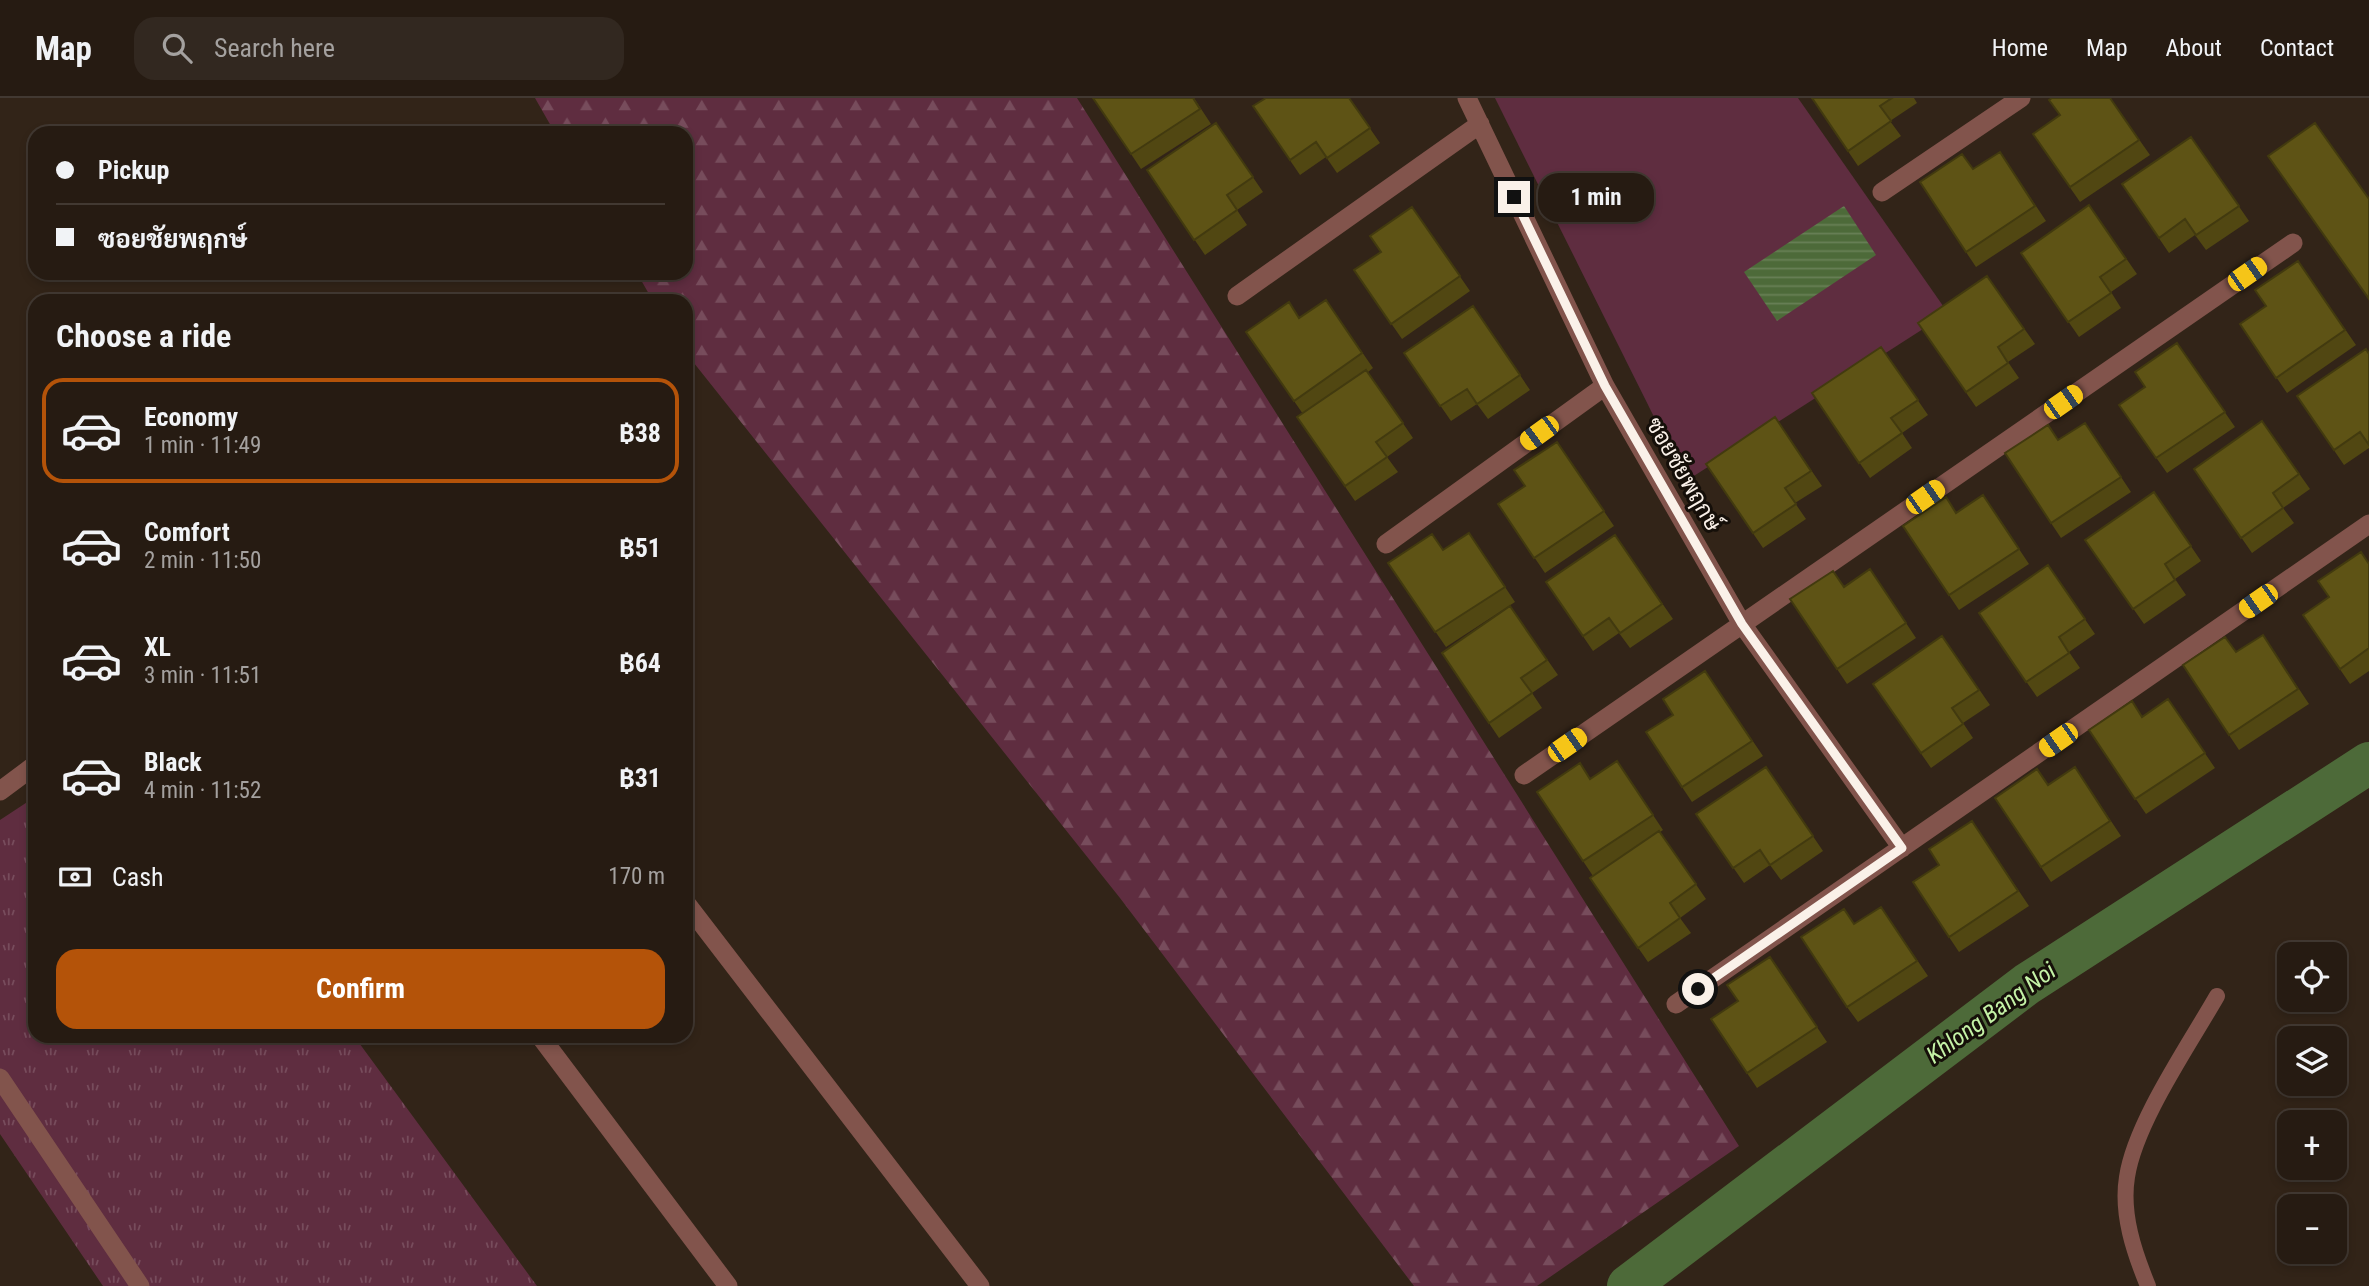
<!DOCTYPE html>
<html lang="en">
<head>
<meta charset="utf-8">
<style>
	body { margin:0; font-family:"Roboto Condensed",Sarabun,sans-serif; background:#322820; color:#f1f3f6; height:100vh; display:flex; flex-direction:column; font-size:26px; white-space:nowrap }
	* { box-sizing:border-box; margin:0 }
	p { font-size:23px; color:#a4a19f }
	.icon { flex:none; width:38px; height:38px; fill:none; stroke:currentColor; stroke-width:2; stroke-linecap:round; stroke-linejoin:round }
	.map { position:relative; flex:1; overflow:hidden }
	.sheet { position:absolute; left:28px; top:196px; width:665px; height:749px; display:flex; flex-direction:column; background:#261b12; border-radius:21px; box-shadow:0 4px 10px #0003,0 0 0 2px #423932 }
	.sheet>* { flex:none }
	.hud { position:absolute; left:28px; top:28px; width:665px; height:154px; border-radius:21px; box-shadow:0 4px 10px #0003,0 0 0 2px #423932; display:grid; align-content:center; height:154px; padding:0 28px; background:#261b12 }
	.fabs { position:absolute; left:2277px; top:844px; display:grid; gap:14px }
	.fabs a { display:grid; place-items:center; width:70px; height:70px; border-radius:14px; background:#261b12; box-shadow:0 4px 10px #0003,0 0 0 2px #423932; font-size:35px }
	.end { position:absolute; width:32px; height:32px; margin:-16px; border:9px solid #faf1e9; background:#111; box-shadow:0 0 0 4px #111 }
	.from { border-radius:50% }
	.bubble { position:absolute; height:49px; border-radius:21px; background:#261b12; box-shadow:0 4px 10px #0003,0 0 0 2px #423932; font-size:23px; font-weight:700; line-height:49px; text-align:center }
	.car { position:absolute; width:21px; height:42px; margin:-21px -10px; border-radius:9px; box-shadow:0 0 5px 2px #0007; background:linear-gradient(#f5c518 24%,#345 0 40%,#f5c518 0 76%,#345 0 86%,#f5c518 0) }
	.hud b { display:flex; align-items:center; gap:24px; height:66px; font-size:26px }
	.hud b+b { border-top:2px solid #423932 }
	.hud i { width:18px; height:18px; background:#f1f3f6 }
	ul { padding:0; list-style:none }
	li { display:flex; align-items:center; gap:21px; height:105px; margin:0 14px 10px; padding:0 14px; border:4px solid transparent; border-radius:21px }
	li div { flex:1 }
	li b { display:block; font-size:26px }
	li em { font-style:normal; font-weight:700 }
	li.selected { border-color:#b45309 }
	li>.icon { width:63px; height:63px; stroke-width:1.5 }
	h2 { padding:0 28px; font-size:32px; line-height:84px }
	.pay { display:flex; align-items:center; gap:18px; height:77px; padding:0 28px; font-size:26px }
	.pay p { margin-inline-start:auto }
	.cta { display:flex; gap:14px; margin-top:auto; padding:14px 28px }
	.cta a { flex:1; height:80px; border-radius:21px; background:#b45309; color:#fff; font-size:28px; font-weight:700; line-height:80px; text-align:center }
	header { display:flex; align-items:center; gap:42px; box-sizing:border-box; height:98px; padding:0 35px; background:#261b12; border-bottom:2px solid #423932 }
	header strong { font-size:33px }
	nav { display:flex; gap:38px; margin-inline-start:auto; font-size:24px }
	.search { width:490px; height:63px; background:#322820; display:flex; align-items:center; gap:18px; box-sizing:border-box; padding:0 24px; border-radius:21px; color:#a4a19f; font-size:26px }
	.map>svg:first-child { display:block }
	.grass { fill:url(#grass-tufts) }
	.forest { fill:url(#forest-firs) }
	.garden { fill:#5f2d40 }
	.water { fill:url(#water-rules) }
	.lines { fill:none; stroke-linecap:round; stroke-linejoin:round }
	.canal { stroke:#4d6a39; stroke-width:42 }
	.service { stroke:#82544c; stroke-width:16 }
	.minor { stroke:#82544c; stroke-width:19 }
	.wall { fill:#514712 }
	.building { fill:#5e5315; stroke:#423a0f; stroke-width:2 }
	.route { stroke:#faf1e9; stroke-width:9 }
	.labels { text-anchor:middle; stroke-width:6; stroke-linejoin:round; paint-order:stroke }
	.street-label { font-size:23px; fill:#faf1e9; stroke:#150f09 }
	.water-label { font-size:24px; font-style:italic; fill:#c4f2a6; stroke:#150f09 }
</style>
</head>
<body>
<header>
<strong>Map</strong>
<div class="search"><svg class="icon" aria-label="search" viewBox="0 0 24 24"><circle cx="10" cy="10" r="6"/><path d="M15 15l6 6"/></svg>Search here</div>
<nav><a>Home</a><a>Map</a><a>About</a><a>Contact</a></nav>
</header>
<div class="map">
<svg width="2369" height="1188" viewBox="0 0 2369 1188">
	<defs>
		<pattern id="grass-tufts" width="24" height="20" patternUnits="userSpaceOnUse" patternTransform="scale(1.75)"><rect width="24" height="20" fill="#5f2d40"/><path d="M3 7l-1-3M5 7V3M7 7l1-3M15 17l-1-3M17 17v-4M19 17l1-3" fill="none" stroke="#774c5c"/></pattern>
		<pattern id="forest-firs" width="22" height="20" patternUnits="userSpaceOnUse" patternTransform="scale(1.75)"><rect width="22" height="20" fill="#5f2d40"/><path d="M5 1l3.5 6h-7zM16 11l3.5 6h-7z" fill="#774c5c"/></pattern>
		<pattern id="water-rules" width="6" height="5" patternUnits="userSpaceOnUse" patternTransform="scale(1.75)"><rect width="6" height="5" fill="#4d6a39"/><path d="M0 2.5h6" fill="none" stroke="#688056"/></pattern>
	</defs>
	<rect width="100%" height="100%" fill="#322418"/>
	<path class="grass" d="M35,699V938H354L537,1188H103L0,1036V722Z"/>
	<path class="forest" d="M535,0H1077L1739,1048L1537,1188H1414L1120,800L686,255V203H653L637,175H686V35H555Z"/>
	<path class="garden" d="M1495,0H1798L1948,215L1686,383Z"/>
	<path class="water" d="M1844,108L1876,157L1777,223L1744,174Z"/>
	<g class="lines">
		<path class="canal" d="M1628,1188L2027,886L2369,665"/>
		<path class="service" d="M2148,1188C2134,1154 2121,1116 2127,1079C2135,1025 2189,947 2217,898"/>
		<path class="minor" d="M1467,0L1605,288L1742,526L1902,750
			M1882,94L2021,0
			M1237,198L1480,26
			M1386,446L1605,288
			M1524,677L2293,145
			M0,693L35,667
			M686,805L980,1188
			M1676,906L2369,426
			M540,938L728,1188
			M0,980L140,1188"/>
	</g>
	<path class="wall" d="M1194,0L1211,26L1141,71L1131,56Z
		M1349,0L1380,45L1337,75L1326,59L1300,77L1253,8Z
		M1812,0H1914L1917,5L1890,23L1901,38L1858,68Z
		M2110,0L2150,57L2080,104L2033,36Z
		M1216,25L1263,94L1237,112L1247,127L1205,157L1147,72Z
		M2191,39L2249,123L2206,152L2195,137L2169,155L2122,86Z
		M2000,54L2046,123L1976,169L1966,154L1973,71Z
		M2089,107L2137,176L2111,194L2121,210L2079,239L2021,155Z
		M1412,109L1470,193L1402,241L1354,172L1381,154Z
		M2298,163L2356,247L2287,295L2240,226L2266,208Z
		M1987,178L2035,246L2008,264L2019,280L1976,309L1918,225Z
		M1326,202L1373,270L1368,274L1413,340L1387,359L1398,374L1355,403L1297,319L1303,316L1246,234L1299,220Z
		M1473,208L1530,292L1488,321L1477,306L1451,323L1404,255Z
		M2177,245L2235,329L2167,375L2119,307L2145,289Z
		M1881,249L1928,317L1902,335L1912,350L1870,380L1812,295Z
		M2369,256V350L2344,367L2297,298Z
		M1775,319L1822,388L1795,405L1806,421L1763,450L1706,366Z
		M2262,323L2310,391L2283,410L2294,425L2252,455L2194,371Z
		M2085,325L2131,394L2061,440L2051,425L2058,342Z
		M1557,344L1614,428L1545,475L1498,406L1525,388Z
		M2154,394L2201,463L2175,481L2186,497L2144,526L2085,442Z
		M1983,397L2029,466L1959,512L1903,428L1957,415Z
		M1469,435L1515,504L1446,549L1388,465L1443,452Z
		M1615,437L1673,521L1630,550L1619,535L1593,553L1546,484Z
		M2369,465V573L2350,586L2303,517L2329,499Z
		M2048,467L2095,536L2069,554L2080,570L2037,599L1979,515Z
		M1870,471L1916,540L1847,586L1837,571L1844,488Z
		M1510,508L1558,577L1532,595L1542,610L1499,640L1442,555Z
		M1942,538L1990,607L1963,625L1973,640L1931,670L1873,586Z
		M2273,552L2309,606L2239,652L2229,637L2236,554Z
		M1705,573L1763,658L1692,704L1682,689L1673,617Z
		M2168,601L2215,670L2146,716L2089,632L2143,618Z
		M1617,663L1663,732L1660,734L1706,801L1680,820L1691,835L1648,864L1590,780L1593,778L1537,694L1591,681Z
		M1766,669L1823,753L1781,782L1770,767L1744,785L1696,716Z
		M2085,684L2121,738L2051,784L2041,769L2048,687Z
		M1982,738L2029,808L1959,854L1949,839L1939,767Z
		M1881,809L1928,878L1858,924L1847,909L1855,826Z
		M1770,859L1827,944L1757,990L1747,975L1738,903Z"/>
	<path class="building" d="M1093,0H1193L1200,11L1131,56Z
		M1266,0H1349L1370,30L1327,60L1316,44L1290,62L1253,8Z
		M1812,0H1892L1880,8L1891,23L1848,53Z
		M2052,0H2110L2139,42L2070,89L2033,36L2060,17L2049,2Z
		M1216,25L1253,79L1227,97L1237,112L1194,142L1147,72Z
		M2315,25L2369,101V201L2268,58Z
		M2191,39L2239,108L2196,137L2185,121L2159,140L2122,86Z
		M2000,54L2035,108L1966,154L1920,84L1962,56L1973,71Z
		M2089,107L2126,161L2100,179L2111,195L2068,224L2021,155Z
		M1412,109L1460,178L1391,226L1354,172L1381,154L1370,138Z
		M2298,163L2345,232L2276,280L2240,226L2266,208L2255,192Z
		M1987,178L2024,231L1998,249L2008,265L1966,294L1918,225Z
		M1326,202L1362,255L1294,303L1246,234L1289,204L1299,220Z
		M1473,208L1520,277L1477,306L1467,291L1440,308L1404,255Z
		M2177,245L2225,314L2156,360L2119,307L2145,289L2135,274Z
		M1881,249L1918,302L1891,320L1902,335L1859,365L1812,295Z
		M2366,251L2369,256V347L2360,334L2334,352L2297,298Z
		M1366,272L1403,325L1376,344L1387,359L1345,388L1297,319Z
		M1775,319L1811,373L1785,390L1796,406L1753,435L1706,366Z
		M2262,323L2299,376L2273,395L2283,410L2241,440L2194,371Z
		M2085,325L2121,379L2051,425L2005,355L2048,327L2058,342Z
		M1557,344L1604,413L1534,460L1498,406L1525,388L1514,372Z
		M2154,394L2191,448L2165,466L2175,482L2133,511L2085,442Z
		M1983,397L2019,451L1949,497L1903,428L1946,399L1956,415Z
		M1469,435L1505,489L1435,534L1388,465L1432,436L1443,452Z
		M1615,437L1662,506L1620,535L1609,520L1583,538L1546,484Z
		M2361,454L2369,466V550L2340,571L2303,517L2329,499L2318,483Z
		M2048,467L2085,521L2059,539L2069,555L2026,584L1979,515Z
		M1870,471L1906,525L1837,571L1790,501L1833,473L1844,489Z
		M1510,508L1547,562L1521,580L1532,595L1489,625L1442,555Z
		M2263,537L2298,591L2229,637L2183,567L2225,539L2236,554Z
		M1942,538L1979,592L1952,610L1963,626L1921,655L1873,586Z
		M1705,573L1752,643L1682,689L1646,634L1673,617L1663,601Z
		M2168,601L2205,655L2135,701L2089,632L2132,603L2142,619Z
		M1617,663L1653,717L1583,763L1537,694L1580,665L1590,681Z
		M1766,669L1813,738L1770,767L1760,752L1733,770L1696,716Z
		M2075,669L2110,723L2041,769L1995,700L2037,671L2048,687Z
		M1972,723L2018,793L1949,839L1913,784L1939,767L1929,751Z
		M1659,733L1696,786L1670,805L1680,820L1638,850L1590,780Z
		M1881,809L1917,863L1847,909L1801,839L1844,811L1854,826Z
		M1770,859L1817,929L1747,975L1711,921L1738,903L1727,887Z"/>
	<g class="lines">
		<path class="route" d="M1514,99L1605,288L1742,526L1902,750L1698,891"/>
	</g>
	<g class="labels">
		<g class="street-label">
			<text transform="translate(1684 376) rotate(60)" y="8">ซอยชัยพฤกษ์</text>
		</g>
		<g class="water-label">
			<text transform="translate(1991 915) rotate(-36)" y="8">Khlong Bang Noi</text>
		</g>
	</g>
</svg>
<div class="fabs">
<a><svg class="icon" aria-label="locate" viewBox="0 0 24 24"><circle cx="12" cy="12" r="6"/><path d="M12 2v4M12 18v4M2 12h4M18 12h4"/></svg></a>
<a><svg class="icon" aria-label="layers" viewBox="0 0 24 24"><path d="M12 4l9 5-9 5-9-5zM3 14l9 5 9-5"/></svg></a>
<a>+</a>
<a>−</a>
</div>
<i class="end from" style="left:1698px;top:891px"></i>
<i class="end" style="left:1514px;top:99px"></i>
<div class="bubble" style="left:1538px;top:75px;width:116px">1 min</div>
<i class="car" style="left:2247px;top:176px;rotate:55deg"></i>
<i class="car" style="left:2063px;top:304px;rotate:55deg"></i>
<i class="car" style="left:1539px;top:335px;rotate:234deg"></i>
<i class="car" style="left:1925px;top:399px;rotate:55deg"></i>
<i class="car" style="left:2258px;top:503px;rotate:235deg"></i>
<i class="car" style="left:2058px;top:642px;rotate:235deg"></i>
<i class="car" style="left:1567px;top:647px;rotate:55deg"></i>
<div class="hud">
<b><i class="from"></i>Pickup</b>
<b><i></i>ซอยชัยพฤกษ์</b>
</div>
<section class="sheet">
<h2>Choose a ride</h2>
<ul>
<li class="selected"><svg class="icon" aria-label="car" viewBox="0 0 24 24"><path d="M5 17H2v-5l4-1 3-4h7l3 4 3 1v5h-3M9 17h6M6 11h13"/><circle cx="7" cy="17" r="2"/><circle cx="17" cy="17" r="2"/></svg><div><b>Economy</b><p>1 min · 11:49</p></div><em>฿38</em></li>
<li><svg class="icon" aria-label="car" viewBox="0 0 24 24"><path d="M5 17H2v-5l4-1 3-4h7l3 4 3 1v5h-3M9 17h6M6 11h13"/><circle cx="7" cy="17" r="2"/><circle cx="17" cy="17" r="2"/></svg><div><b>Comfort</b><p>2 min · 11:50</p></div><em>฿51</em></li>
<li><svg class="icon" aria-label="car" viewBox="0 0 24 24"><path d="M5 17H2v-5l4-1 3-4h7l3 4 3 1v5h-3M9 17h6M6 11h13"/><circle cx="7" cy="17" r="2"/><circle cx="17" cy="17" r="2"/></svg><div><b>XL</b><p>3 min · 11:51</p></div><em>฿64</em></li>
<li><svg class="icon" aria-label="car" viewBox="0 0 24 24"><path d="M5 17H2v-5l4-1 3-4h7l3 4 3 1v5h-3M9 17h6M6 11h13"/><circle cx="7" cy="17" r="2"/><circle cx="17" cy="17" r="2"/></svg><div><b>Black</b><p>4 min · 11:52</p></div><em>฿31</em></li>
</ul>
<div class="pay"><svg class="icon" aria-label="cash" viewBox="0 0 24 24"><path d="M3 7h18v10H3z"/><circle cx="12" cy="12" r="2"/></svg>Cash<p>170 m</p></div>
<div class="cta"><a>Confirm</a></div>
</section>
</div>
</body>
</html>
